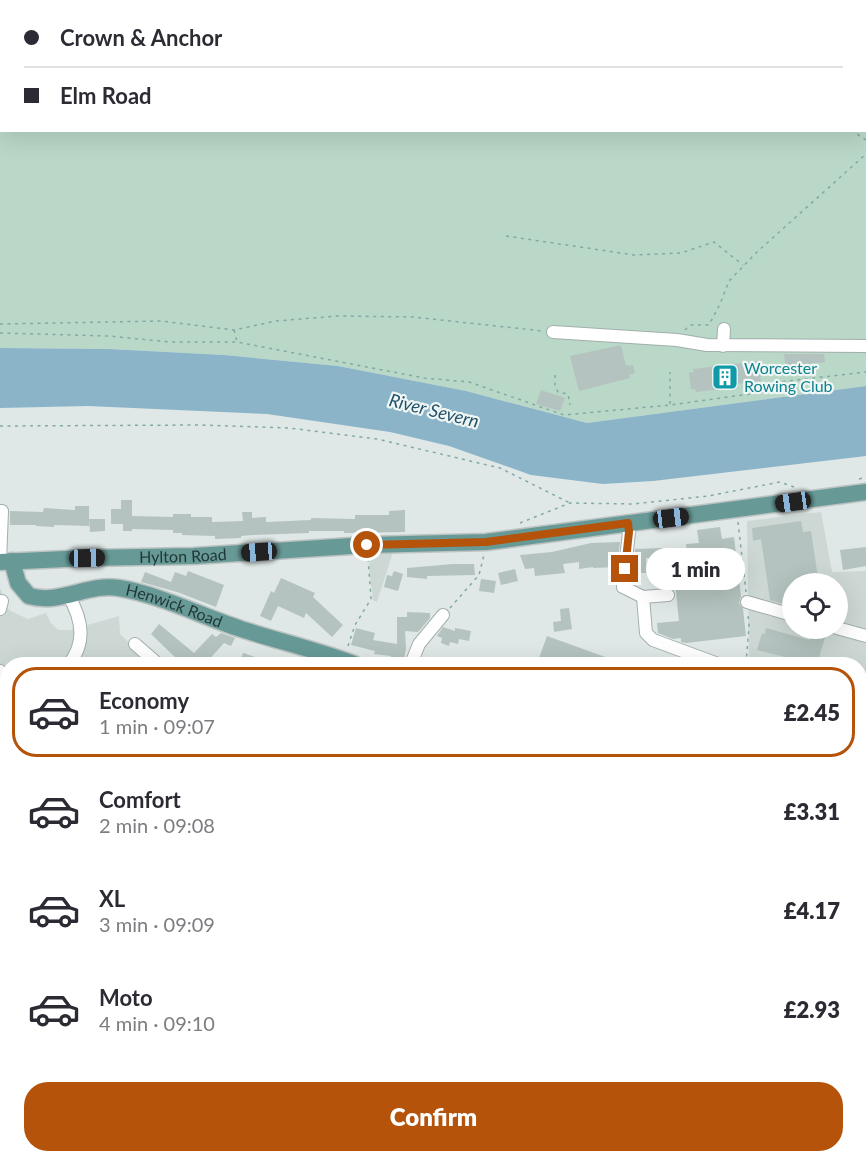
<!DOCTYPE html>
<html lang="en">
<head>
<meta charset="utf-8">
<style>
	body { margin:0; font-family:Lato,sans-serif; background:#f2f2f3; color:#2b2b33; height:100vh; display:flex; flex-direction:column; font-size:22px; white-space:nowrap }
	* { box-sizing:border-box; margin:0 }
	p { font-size:20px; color:#7c7c81 }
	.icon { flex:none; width:33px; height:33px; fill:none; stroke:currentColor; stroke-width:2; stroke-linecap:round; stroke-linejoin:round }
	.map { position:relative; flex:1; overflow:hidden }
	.drawer { position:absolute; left:0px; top:657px; width:867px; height:506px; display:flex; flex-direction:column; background:#fff; border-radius:24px 24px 0 0; box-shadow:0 6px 24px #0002 }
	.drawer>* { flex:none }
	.guide { position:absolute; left:0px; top:0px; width:867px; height:132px; box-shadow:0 6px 24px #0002; display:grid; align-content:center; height:132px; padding:0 24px; background:#fff }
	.tools { position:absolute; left:782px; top:573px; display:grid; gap:12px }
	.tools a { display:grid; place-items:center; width:66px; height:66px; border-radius:50%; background:#fff; box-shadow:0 6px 24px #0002; font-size:30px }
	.end { position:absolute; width:27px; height:27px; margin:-14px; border:8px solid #b45309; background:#fff; box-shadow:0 0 0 3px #fff }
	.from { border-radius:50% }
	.bubble { position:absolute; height:42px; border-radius:21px; background:#fff; box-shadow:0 6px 24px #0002; font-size:20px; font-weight:800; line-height:42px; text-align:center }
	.car { position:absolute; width:18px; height:36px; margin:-18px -9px; border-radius:8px; box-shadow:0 0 4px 2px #0007; background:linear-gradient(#222 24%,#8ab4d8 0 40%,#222 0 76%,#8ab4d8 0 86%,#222 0) }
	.guide b { display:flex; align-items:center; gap:21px; height:57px; font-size:22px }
	.guide b+b { border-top:2px solid #e1e1e2 }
	.guide i { width:15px; height:15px; background:#2b2b33 }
	ul { padding:10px 0 0; list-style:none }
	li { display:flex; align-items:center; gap:18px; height:90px; margin:0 12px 9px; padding:0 12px; border:3px solid transparent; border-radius:24px }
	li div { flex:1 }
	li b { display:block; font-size:22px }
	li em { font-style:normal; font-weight:800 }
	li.active { border-color:#b45309 }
	li>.icon { width:54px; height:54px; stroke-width:1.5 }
	.primary-button { display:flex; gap:12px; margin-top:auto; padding:12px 24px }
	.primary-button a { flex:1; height:69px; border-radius:24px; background:#b45309; color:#fff; font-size:24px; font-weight:800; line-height:69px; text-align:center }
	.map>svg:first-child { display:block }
	.built { fill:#cdd8d5; fill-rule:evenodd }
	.green { fill:#b9d8c7; fill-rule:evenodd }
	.water { fill:#8bb4c9 }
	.building { fill:#b4c3bf }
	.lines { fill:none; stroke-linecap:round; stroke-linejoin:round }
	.minor-casing { stroke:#a2afad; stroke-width:14 }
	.major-casing { stroke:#bcc3c2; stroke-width:19 }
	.path { stroke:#82a9a4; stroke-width:1.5; stroke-dasharray:3 4.5; stroke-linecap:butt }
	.minor { stroke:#fff; stroke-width:12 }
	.major { stroke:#679a97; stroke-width:16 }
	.route { stroke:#b45309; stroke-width:8 }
	.labels { text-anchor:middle; stroke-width:4.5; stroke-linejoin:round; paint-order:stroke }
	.culture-label { font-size:16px; fill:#0d838f; stroke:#eff6f3; text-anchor:start }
	.street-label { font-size:16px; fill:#213735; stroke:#eff6f3 }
	.water-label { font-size:18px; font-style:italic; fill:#22526c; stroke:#eff6f3 }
</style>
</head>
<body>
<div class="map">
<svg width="866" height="1162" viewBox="0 0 866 1162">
	<rect width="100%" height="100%" fill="#dfe8e6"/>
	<path class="built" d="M821,512L832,572L866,571V707L860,704V664H749L747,521ZM792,584H837V628H792Z
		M370,551L393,552L377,602L373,600L369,569Z
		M0,588L9,610L28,619L46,613L51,623L58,630H70L119,616L120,634L151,664H8V1155H23L20,1162H0Z"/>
	<path class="green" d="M0,0H866V386L587,423L466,391L338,366L224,355L109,349L0,348ZM2,2H866V130H2Z
		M0,740L8,742L7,901L0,899Z
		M860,1056L866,1057V1162H792L794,1155H860Z"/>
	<path class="water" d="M0,348L109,349L224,355L338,366L466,391L587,423L866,386V456L653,481L603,484L531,475L449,446L390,432L267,414L88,406L0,408Z"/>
	<path class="building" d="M621,345L626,366L633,365L635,373L629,375L630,378L579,391L570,356Z
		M784,354H824L825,362L801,365V368L786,370Z
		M758,361L761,381L728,385L729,388L696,392L695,389H691L689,373L694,372L693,369Z
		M541,390L565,398L560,411L536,404Z
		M121,500H132V516L173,517V514H191V517H212V522L243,521L242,512H252V518L266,517V522L311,520V518L355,519V515H389V511L405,510V532L344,533V531H309V533L253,535L241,536V538L215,539V536L182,535V533H173V530L132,529V531H123V524H111V509H121Z
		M75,506H89V526L54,525V527L36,526V525H10V511L43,512L44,508L75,510Z
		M89,519H105V531L90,532Z
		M801,521L803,532L811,531L819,584H792V602L781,603L770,600L761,539L753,541L752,528Z
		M720,527L722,539L734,537L741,596L739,603L743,609L746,636L686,643L681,642V638L673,639L658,633L657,623L679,621L674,572L719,566L718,556L687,557L686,544L699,543L697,530Z
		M620,542L617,567L593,568V567L579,569V562L563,564L565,573L535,576L534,568L525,569L520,555L552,552L591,543Z
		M866,547V566L843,570L840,550Z
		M662,548L663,558H646L647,573H633L635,549Z
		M453,564H474L475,575L427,576V579L407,577V568Z
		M515,569L518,581L501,585L498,573Z
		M188,571L224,585L216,607L177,592L141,582L145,572L171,582L175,572L186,576Z
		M394,571L403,574L398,591L384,587L387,575L392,576Z
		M281,578L315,593L313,597L343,625L332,637L306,613L304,618L278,606L271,621L260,616L271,591L274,593Z
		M481,579L496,581L494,593L479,591Z
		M569,608L572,629L554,632L553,622L561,621L560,609Z
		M407,612L430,613V618L418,632L405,631L406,649L403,664L390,661L391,656L374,654L375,651L351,645L356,628L375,633L373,640L397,644V617H407Z
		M159,624L194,653L212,634L216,637L221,633L235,638L231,646L224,643L205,664H182L151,634Z
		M443,627L455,631V628L471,631L469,641L459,639L458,644L450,642L449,646L441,643L442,638L437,636Z
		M766,628L809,640L812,628L827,631L817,664H789L790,662L784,660L785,657L757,650L762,633L765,634Z
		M547,636L622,663V664H556L539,658Z
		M243,653L273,663V664H239Z
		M0,977L8,992V1089L0,1093Z"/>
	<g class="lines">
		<defs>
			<path id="minor" d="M553,332L677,340L707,345L866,346
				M723,346L724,329
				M0,511H2L0,562
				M628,523L629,532L623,587L643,597L668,595
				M68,595C82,618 87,642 69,664
				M643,597L646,633L653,640L718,664
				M747,602L792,615
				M0,609L2,601
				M837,628L866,636
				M135,644L158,664
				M411,664L419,644L443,615
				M0,671L8,683
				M0,698H8
				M860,717L866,719
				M583,1155L602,1162
				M434,1160L439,1155
				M105,1162L117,1158L120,1155
				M189,1162L230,1158L235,1162
				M298,1162L304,1155
				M734,1162L737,1155"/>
			<g id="major">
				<path id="s1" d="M12,561L18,583L29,596C61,605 87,583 119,588C161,595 201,616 241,629C278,641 317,650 354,664"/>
				<path id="s2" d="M0,562L87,558L194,556L367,545L486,542L866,492"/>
				<path d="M860,834L866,836"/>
			</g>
		</defs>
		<use href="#minor" class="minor-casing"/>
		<use href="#major" class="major-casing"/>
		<path class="path" d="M853,0L861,2
			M851,130L866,140
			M506,236L634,255L681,253L714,242L743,265
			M0,324L161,321L234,330L276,321L338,316L413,317L543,331
			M234,330L237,342L424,378L469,382L564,415L670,405L772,391L771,383L866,372
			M685,330L690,325H709L720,304L729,281L757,252L866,154
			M0,333L109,336L169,342H236
			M555,375V386L558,392L568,394L570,405
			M670,404V372
			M0,426L200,425L289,428L377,439L500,468L570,503
			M859,479L866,477
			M738,522L746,592
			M520,523L570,503L633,504L708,496L780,482L794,487
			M450,608L479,575L484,555
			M348,646L355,625L371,599L368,558
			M746,664L749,626L748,615"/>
		<use href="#minor" class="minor"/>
		<use href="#major" class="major"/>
	</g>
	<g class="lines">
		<path class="route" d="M367,545L486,542L628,523L629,532L625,569"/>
	</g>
	<defs>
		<symbol id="building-square" viewBox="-11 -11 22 22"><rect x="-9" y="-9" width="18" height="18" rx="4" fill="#0f9aa8" stroke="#eff6f3"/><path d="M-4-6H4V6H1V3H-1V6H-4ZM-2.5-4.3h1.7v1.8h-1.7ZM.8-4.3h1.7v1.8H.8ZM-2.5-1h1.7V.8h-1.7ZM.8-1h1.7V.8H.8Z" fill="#fff"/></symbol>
	</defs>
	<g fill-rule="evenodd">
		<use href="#building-square" x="710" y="362" width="30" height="30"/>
	</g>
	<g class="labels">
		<g class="culture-label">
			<text x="744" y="374">Worcester<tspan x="744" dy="18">Rowing Club</tspan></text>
		</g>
		<g class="street-label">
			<text dy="6" stroke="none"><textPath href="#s2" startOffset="183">Hylton Road</textPath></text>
			<text dy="6" stroke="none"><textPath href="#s1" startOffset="189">Henwick Road</textPath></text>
		</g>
		<g class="water-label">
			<text transform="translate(434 411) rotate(14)" y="6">River Severn</text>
		</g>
	</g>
</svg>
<div class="tools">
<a><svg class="icon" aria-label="locate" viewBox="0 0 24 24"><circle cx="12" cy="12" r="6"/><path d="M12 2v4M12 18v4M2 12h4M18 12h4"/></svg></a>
</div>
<i class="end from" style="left:367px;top:545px"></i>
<i class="end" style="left:625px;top:569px"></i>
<div class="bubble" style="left:646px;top:548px;width:99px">1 min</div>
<i class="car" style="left:793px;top:502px;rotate:262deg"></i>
<i class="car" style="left:671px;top:518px;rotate:83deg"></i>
<i class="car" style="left:259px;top:552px;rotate:266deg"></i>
<i class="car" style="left:87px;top:558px;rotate:89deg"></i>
<div class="guide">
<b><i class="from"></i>Crown &amp; Anchor</b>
<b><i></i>Elm Road</b>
</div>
<section class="drawer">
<ul>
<li class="active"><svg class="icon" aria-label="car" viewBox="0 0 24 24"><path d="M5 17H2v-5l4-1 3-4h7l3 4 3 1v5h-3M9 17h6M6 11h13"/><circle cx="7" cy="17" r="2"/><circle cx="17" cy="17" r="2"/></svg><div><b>Economy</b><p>1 min · 09:07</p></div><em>£2.45</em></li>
<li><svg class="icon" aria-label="car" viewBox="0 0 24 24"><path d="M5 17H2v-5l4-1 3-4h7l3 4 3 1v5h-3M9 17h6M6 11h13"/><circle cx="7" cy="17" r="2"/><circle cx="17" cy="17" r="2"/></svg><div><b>Comfort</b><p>2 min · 09:08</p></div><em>£3.31</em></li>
<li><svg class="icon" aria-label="car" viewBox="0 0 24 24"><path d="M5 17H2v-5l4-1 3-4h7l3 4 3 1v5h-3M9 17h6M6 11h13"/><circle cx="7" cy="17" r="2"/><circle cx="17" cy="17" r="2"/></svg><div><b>XL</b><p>3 min · 09:09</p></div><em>£4.17</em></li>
<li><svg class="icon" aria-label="car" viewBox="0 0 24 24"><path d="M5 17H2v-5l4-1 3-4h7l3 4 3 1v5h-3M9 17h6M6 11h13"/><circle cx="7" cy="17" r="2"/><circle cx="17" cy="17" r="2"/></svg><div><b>Moto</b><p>4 min · 09:10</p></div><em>£2.93</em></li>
</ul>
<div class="primary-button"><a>Confirm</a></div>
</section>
</div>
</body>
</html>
